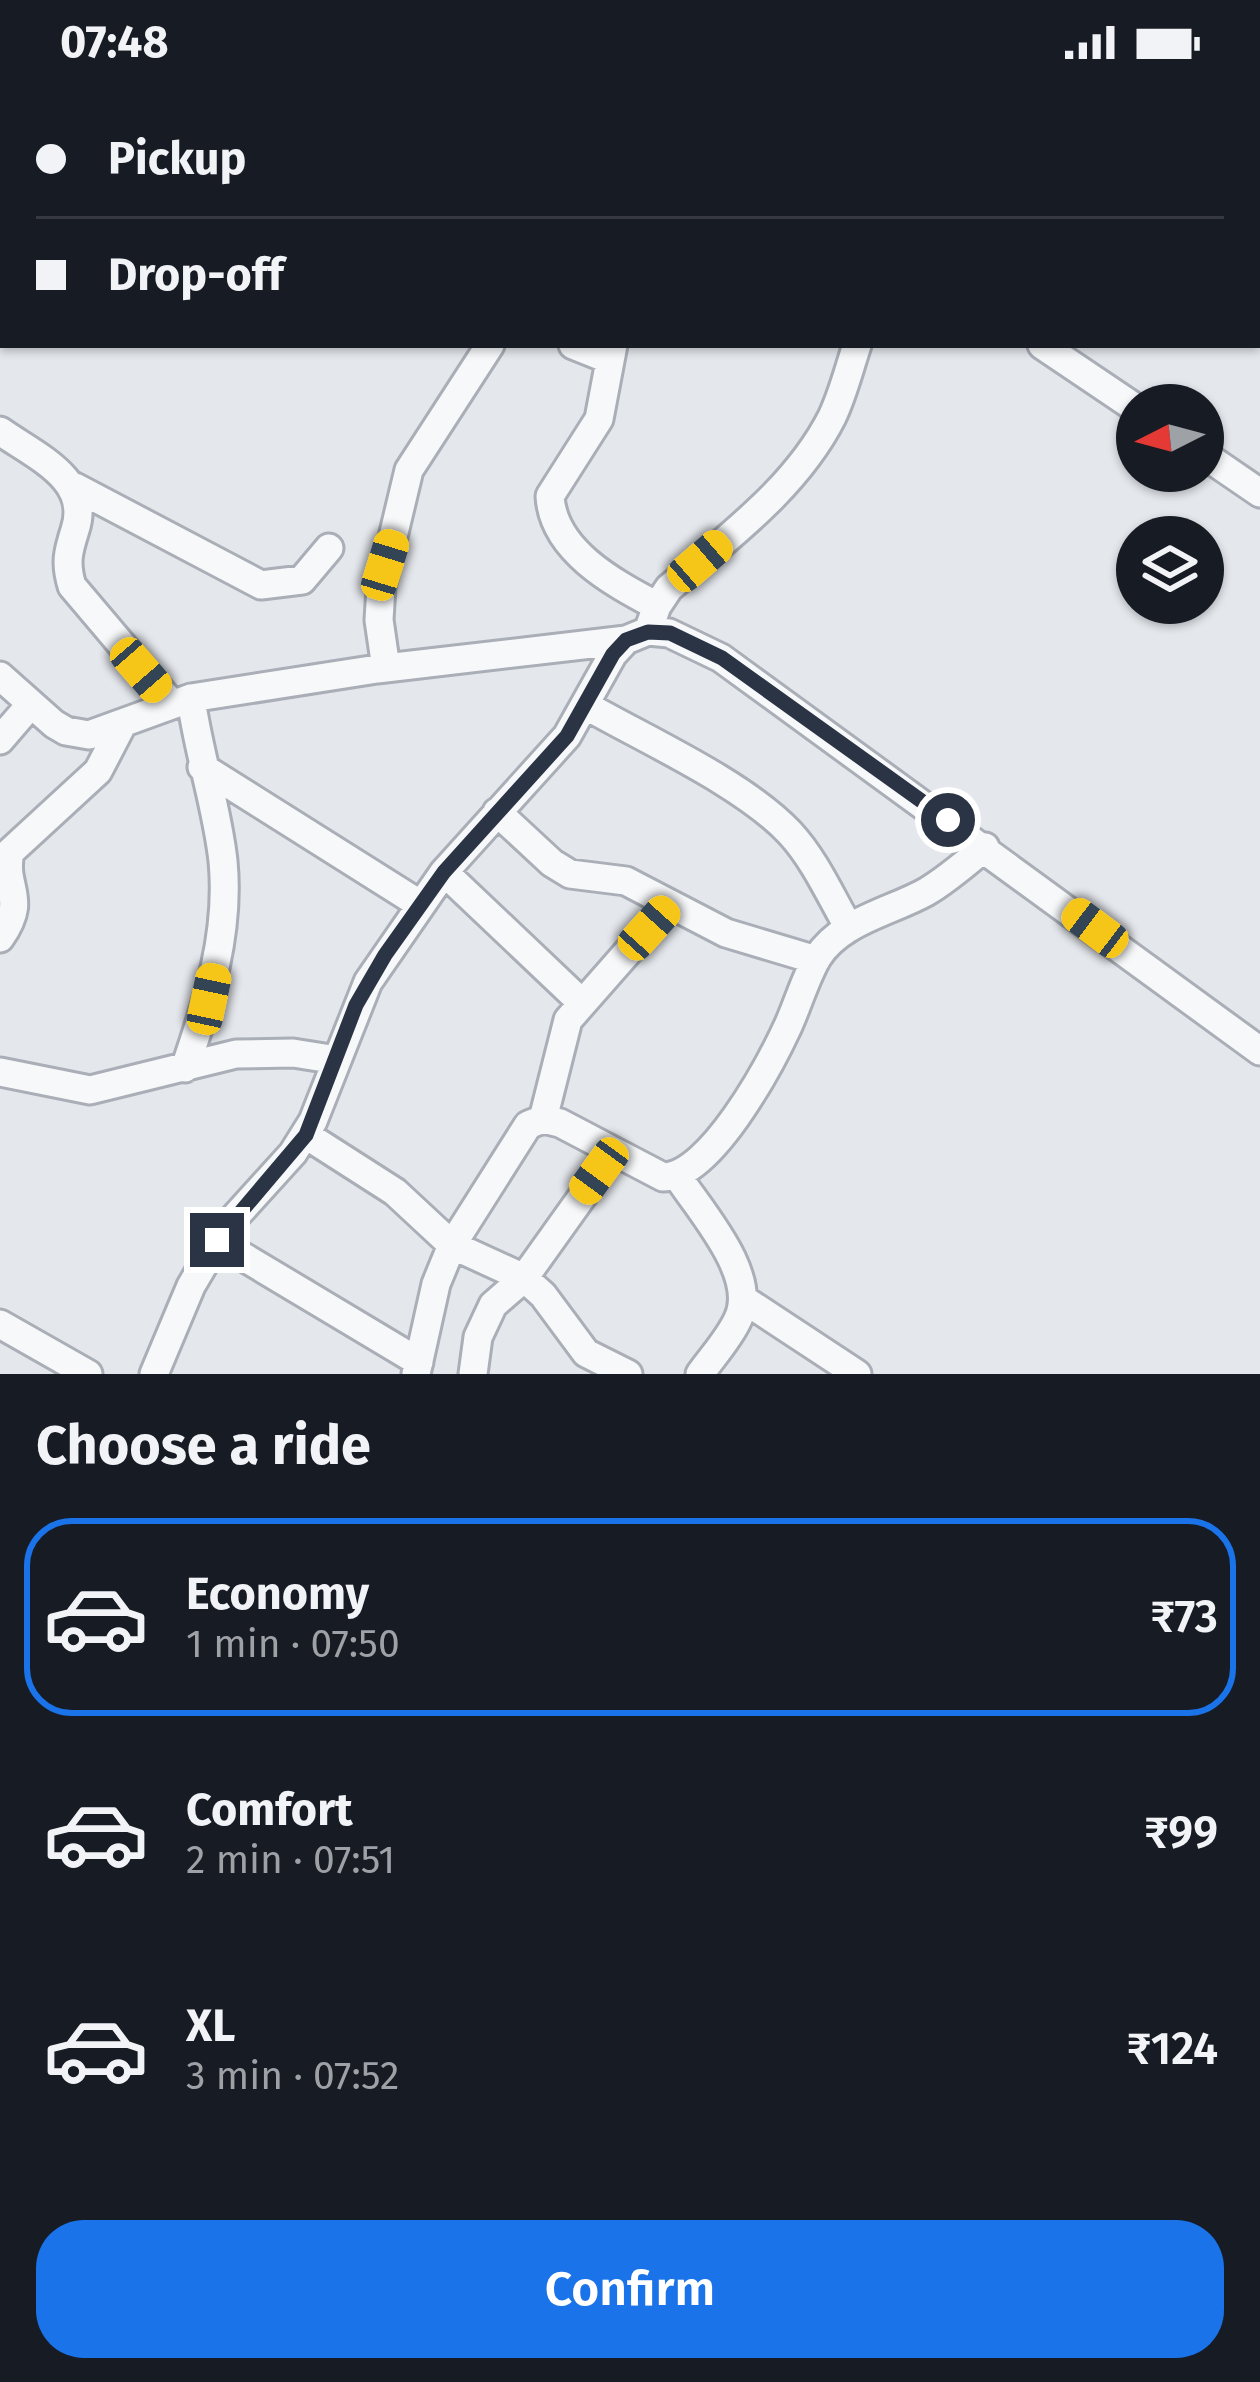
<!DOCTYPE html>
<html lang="en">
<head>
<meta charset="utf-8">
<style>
	body { margin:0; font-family:"Fira Sans",sans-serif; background:#242831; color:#f1f3f6; height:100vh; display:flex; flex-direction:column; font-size:45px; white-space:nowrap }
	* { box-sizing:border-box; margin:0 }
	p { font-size:39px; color:#9ea1a6 }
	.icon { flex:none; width:66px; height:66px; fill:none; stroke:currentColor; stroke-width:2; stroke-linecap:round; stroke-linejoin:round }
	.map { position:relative; height:1290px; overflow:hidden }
	.sheet { display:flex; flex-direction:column; background:#171b24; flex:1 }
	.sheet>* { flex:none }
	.hud { position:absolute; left:0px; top:0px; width:1260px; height:264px; box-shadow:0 3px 9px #0004; display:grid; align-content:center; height:264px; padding:0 36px; background:#171b24 }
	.needle { width:78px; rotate:264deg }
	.buttons { position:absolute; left:1116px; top:300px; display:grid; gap:24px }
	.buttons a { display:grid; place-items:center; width:108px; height:108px; border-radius:50%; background:#171b24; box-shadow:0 3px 9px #0004; font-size:60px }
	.end { position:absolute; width:54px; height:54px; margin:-27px; border:15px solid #2b3445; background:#fff; box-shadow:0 0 0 6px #fff }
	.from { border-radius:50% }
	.car { position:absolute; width:36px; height:72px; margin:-36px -18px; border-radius:15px; box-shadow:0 0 9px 3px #0007; background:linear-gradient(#f5c518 24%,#345 0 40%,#f5c518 0 76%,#345 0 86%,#f5c518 0) }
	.hud b { display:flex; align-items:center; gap:42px; height:114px; font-size:45px }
	.hud b+b { border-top:3px solid #363941 }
	.hud i { width:30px; height:30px; background:#f1f3f6 }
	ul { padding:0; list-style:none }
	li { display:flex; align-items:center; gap:36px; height:198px; margin:0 24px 18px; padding:0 12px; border:6px solid transparent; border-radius:48px }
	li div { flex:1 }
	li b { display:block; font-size:45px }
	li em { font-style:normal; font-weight:600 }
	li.selected { border-color:#1a73e8 }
	li>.icon { width:108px; height:108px; stroke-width:1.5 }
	h2 { padding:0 36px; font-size:54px; line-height:144px }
	.primary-button { display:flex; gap:24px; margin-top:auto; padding:24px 36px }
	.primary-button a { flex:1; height:138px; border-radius:48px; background:#1a73e8; color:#fff; font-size:48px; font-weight:600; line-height:138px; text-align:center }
	.status { display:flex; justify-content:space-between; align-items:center; height:84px; padding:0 60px; background:#171b24; direction:ltr }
	.status svg { height:33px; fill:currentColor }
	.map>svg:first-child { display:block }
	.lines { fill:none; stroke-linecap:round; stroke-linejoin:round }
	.street-casing { stroke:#a9aeb7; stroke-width:33 }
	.street { stroke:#f7f8fa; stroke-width:27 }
	.route { stroke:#2b3445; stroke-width:15 }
</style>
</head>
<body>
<div class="status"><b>07:48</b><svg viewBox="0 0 49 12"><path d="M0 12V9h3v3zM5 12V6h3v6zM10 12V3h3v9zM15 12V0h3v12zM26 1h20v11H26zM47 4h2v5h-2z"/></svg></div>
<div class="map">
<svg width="1260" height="1290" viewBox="0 0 1260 1290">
	<rect width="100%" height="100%" fill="#e4e7ec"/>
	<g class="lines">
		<defs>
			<path id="street" d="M947,3L948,0
				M573,261L608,275
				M613,261L599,335L550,412C553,467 614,499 657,522
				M1042,261L1137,325
				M0,347C35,372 92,395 75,446C68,468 65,479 72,502L171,619
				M1203,370L1260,409
				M75,403L261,501L302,496L329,464
				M648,547L657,522L669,504C728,453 796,404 832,333C843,310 849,285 857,261
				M386,584L379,536L381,503L409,386L490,261
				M0,592L54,640L66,647L89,651L191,614L377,585L626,556
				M585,621C646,656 743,699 790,749C815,776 831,813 849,844
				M0,656L31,620
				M202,683L421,821
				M497,728L552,779L570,790L626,797L726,849L816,876
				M444,788L581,918
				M0,854C29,813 2,805 10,768L98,687L123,639
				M185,984C208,917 230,849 223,777C217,722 198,668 191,614
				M0,988L90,1006L236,970L293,969L337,976
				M543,1035L568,936L669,821
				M306,1051L395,1108L452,1161L524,1194L543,1211L586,1269L628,1290
				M678,1093C701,1128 759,1192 738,1235C729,1255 712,1273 700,1290
				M217,1157L419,1278
				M743,1215L857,1290
				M0,1240L88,1290
				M154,1290L191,1202L225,1144L293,1069L313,1037L368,898L444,788L567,652L613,570L626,556L648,547L669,549L721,574L1260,967
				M416,1290L436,1200L452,1161L528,1041L543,1035L560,1039L663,1093C710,1093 769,983 788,942C798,920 805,895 817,874C840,837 890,828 926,808C948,795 966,779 985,763
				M473,1290L478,1253L493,1221L524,1194L614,1068"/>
		</defs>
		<use href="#street" class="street-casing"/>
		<use href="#street" class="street"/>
	</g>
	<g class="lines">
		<path class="route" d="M217,1156L306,1051L356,921L385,871L444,788L567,652L613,570L626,556L648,548L670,549L722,574L948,736"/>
	</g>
</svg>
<div class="buttons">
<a><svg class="needle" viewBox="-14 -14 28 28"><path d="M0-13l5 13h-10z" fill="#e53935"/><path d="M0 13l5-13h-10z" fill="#9ea1a6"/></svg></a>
<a><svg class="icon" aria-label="layers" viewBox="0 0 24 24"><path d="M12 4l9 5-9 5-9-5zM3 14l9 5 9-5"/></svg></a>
</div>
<i class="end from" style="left:948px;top:736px"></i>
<i class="end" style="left:217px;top:1156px"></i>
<i class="car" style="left:700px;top:477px;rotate:49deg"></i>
<i class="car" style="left:385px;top:481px;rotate:17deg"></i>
<i class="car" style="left:141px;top:586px;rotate:139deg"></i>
<i class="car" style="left:649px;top:844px;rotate:42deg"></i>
<i class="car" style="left:1095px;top:844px;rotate:307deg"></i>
<i class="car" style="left:209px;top:915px;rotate:12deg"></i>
<i class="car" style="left:599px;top:1087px;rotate:216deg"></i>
<div class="hud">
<b><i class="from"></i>Pickup</b>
<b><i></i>Drop-off</b>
</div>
</div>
<section class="sheet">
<h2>Choose a ride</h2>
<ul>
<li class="selected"><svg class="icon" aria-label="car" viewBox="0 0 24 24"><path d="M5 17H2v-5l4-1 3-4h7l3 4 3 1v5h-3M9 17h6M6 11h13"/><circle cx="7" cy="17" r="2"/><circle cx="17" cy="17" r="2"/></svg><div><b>Economy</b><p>1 min · 07:50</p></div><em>₹73</em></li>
<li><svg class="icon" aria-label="car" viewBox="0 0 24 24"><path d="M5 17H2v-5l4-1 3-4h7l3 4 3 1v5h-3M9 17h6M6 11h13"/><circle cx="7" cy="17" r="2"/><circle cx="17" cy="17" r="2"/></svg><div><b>Comfort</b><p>2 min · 07:51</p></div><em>₹99</em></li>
<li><svg class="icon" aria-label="car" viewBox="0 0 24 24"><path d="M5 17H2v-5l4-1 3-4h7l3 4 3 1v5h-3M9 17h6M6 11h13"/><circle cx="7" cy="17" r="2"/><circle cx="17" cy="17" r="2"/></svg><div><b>XL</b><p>3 min · 07:52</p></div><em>₹124</em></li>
</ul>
<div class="primary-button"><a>Confirm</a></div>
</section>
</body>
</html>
